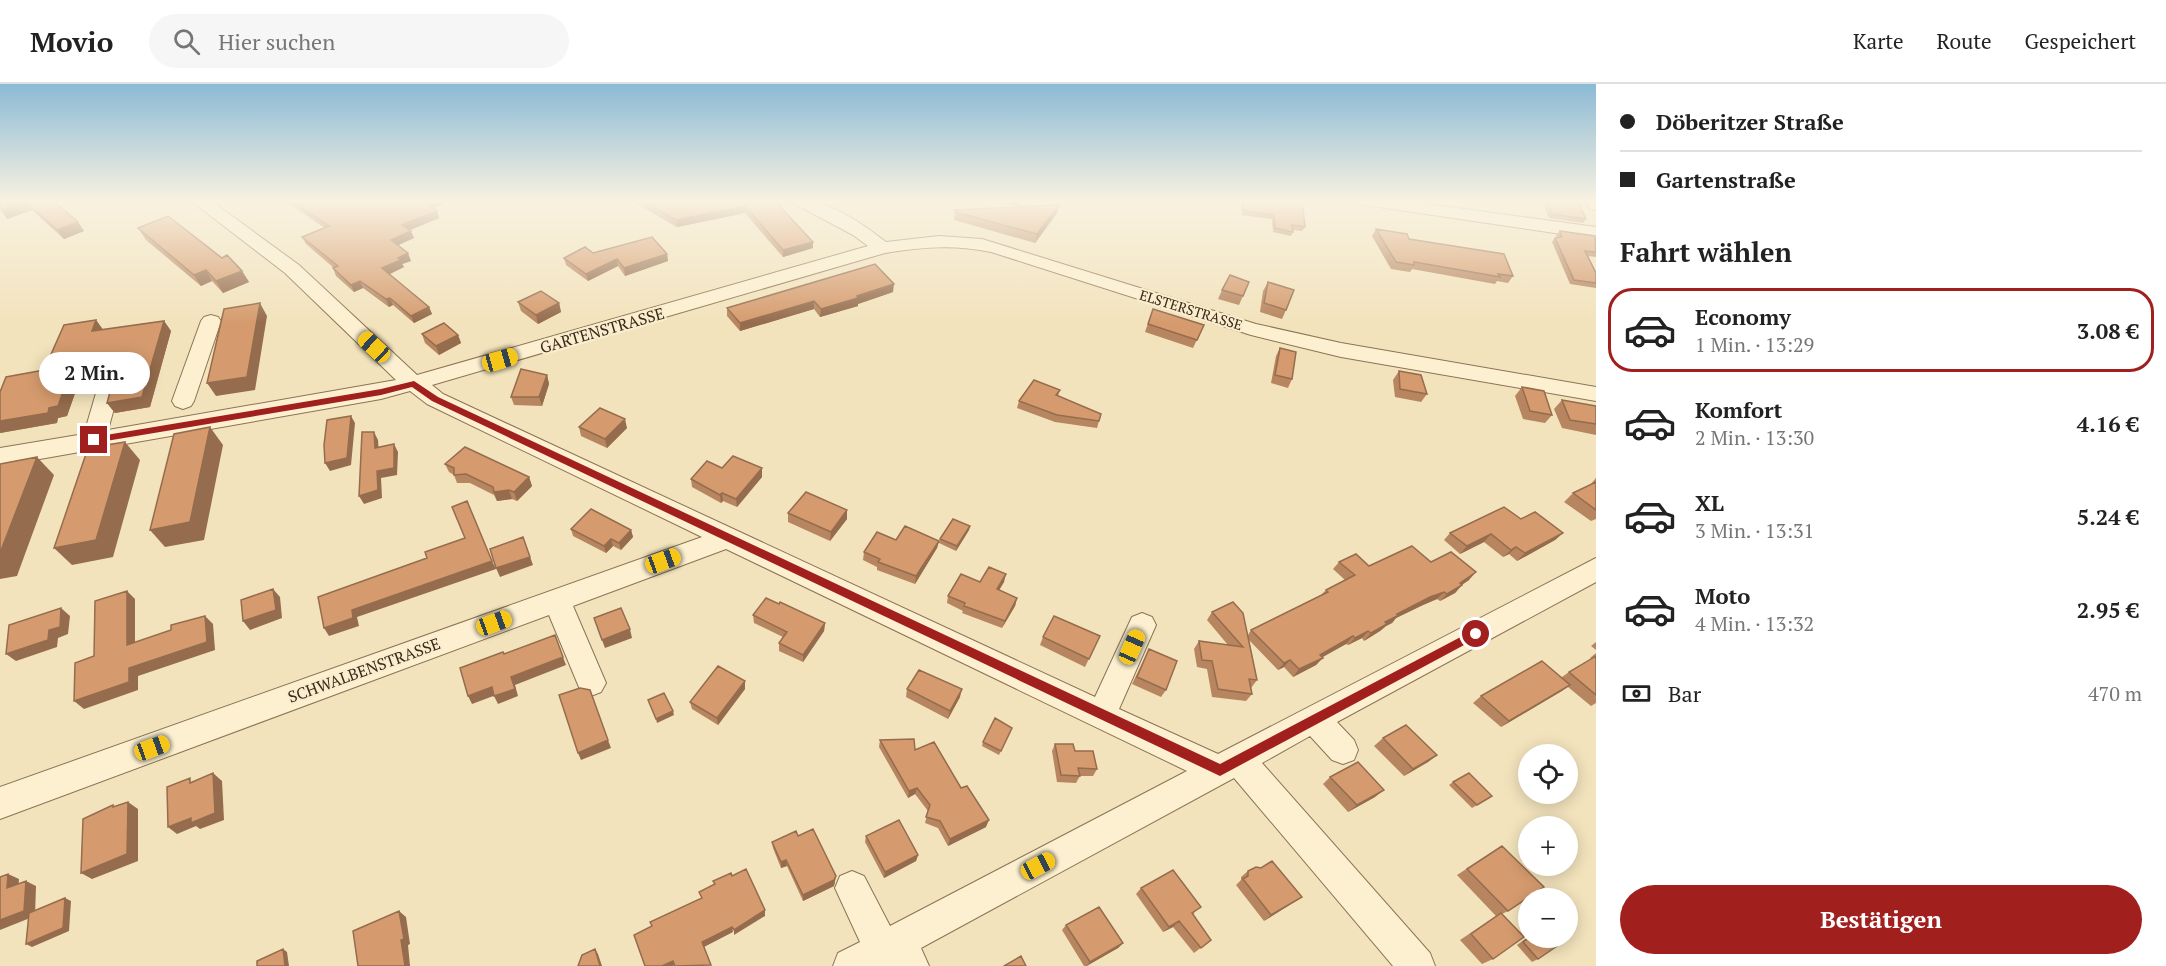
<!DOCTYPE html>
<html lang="de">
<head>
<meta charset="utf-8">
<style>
	body { margin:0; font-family:"PT Serif",serif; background:#f6f6f6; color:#222; height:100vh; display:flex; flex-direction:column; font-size:22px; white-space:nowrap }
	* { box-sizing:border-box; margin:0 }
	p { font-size:20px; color:#767676 }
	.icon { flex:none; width:33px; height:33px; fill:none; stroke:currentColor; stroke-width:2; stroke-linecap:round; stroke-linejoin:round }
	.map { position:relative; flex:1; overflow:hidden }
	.details { display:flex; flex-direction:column; background:#fff; width:570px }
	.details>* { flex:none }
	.guide { display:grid; align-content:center; height:132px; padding:0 24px; background:#fff }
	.controls { position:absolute; left:1518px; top:660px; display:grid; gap:12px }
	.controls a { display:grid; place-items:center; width:60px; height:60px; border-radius:50%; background:#fff; box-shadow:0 3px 15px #0003; font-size:30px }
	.end { position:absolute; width:27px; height:27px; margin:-14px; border:8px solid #a11f1d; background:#fff; box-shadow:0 0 0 3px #fff }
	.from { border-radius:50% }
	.bubble { position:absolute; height:42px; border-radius:21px; background:#fff; box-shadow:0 3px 15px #0003; font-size:20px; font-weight:800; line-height:42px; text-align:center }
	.car { position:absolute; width:18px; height:36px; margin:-18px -9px; border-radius:8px; box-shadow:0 0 4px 2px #0007; background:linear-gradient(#f5c518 24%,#345 0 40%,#f5c518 0 76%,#345 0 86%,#f5c518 0) }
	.guide b { display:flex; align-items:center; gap:21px; height:57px; font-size:22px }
	.guide b+b { border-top:2px solid #e0e0e0 }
	.guide i { width:15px; height:15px; background:#222 }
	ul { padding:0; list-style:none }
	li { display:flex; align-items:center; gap:18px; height:84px; margin:0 12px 9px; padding:0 12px; border:3px solid transparent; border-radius:24px }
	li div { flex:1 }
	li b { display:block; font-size:22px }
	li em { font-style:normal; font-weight:800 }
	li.active { border-color:#a11f1d }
	li>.icon { width:54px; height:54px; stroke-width:1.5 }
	h2 { padding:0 24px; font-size:27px; line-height:72px }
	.pay { display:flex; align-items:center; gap:15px; height:66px; padding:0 24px; font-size:22px }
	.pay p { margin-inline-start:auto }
	.action { display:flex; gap:12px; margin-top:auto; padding:12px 24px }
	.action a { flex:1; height:69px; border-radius:36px; background:#a11f1d; color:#fff; font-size:24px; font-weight:800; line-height:69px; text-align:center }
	header { display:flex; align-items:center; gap:36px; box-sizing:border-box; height:84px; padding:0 30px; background:#fff; border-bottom:2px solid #e0e0e0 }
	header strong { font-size:28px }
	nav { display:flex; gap:33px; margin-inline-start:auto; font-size:21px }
	.search { width:420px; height:54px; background:#f6f6f6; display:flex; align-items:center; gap:15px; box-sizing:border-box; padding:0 21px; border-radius:33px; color:#767676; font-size:22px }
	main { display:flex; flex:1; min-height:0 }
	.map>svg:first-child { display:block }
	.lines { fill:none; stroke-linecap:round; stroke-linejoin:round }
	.minor-casing { stroke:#8c7354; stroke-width:2 }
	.minor { fill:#fcf0d0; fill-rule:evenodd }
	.wall { fill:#b7855f }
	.shaded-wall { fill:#956c4d }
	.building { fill:#d59b6e; stroke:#956c4d; stroke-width:1.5 }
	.route { fill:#a11f1d }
	.labels { text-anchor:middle; stroke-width:4.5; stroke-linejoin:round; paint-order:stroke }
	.far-street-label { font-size:14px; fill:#392a1a; stroke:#f9edcd }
	.street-label { font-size:16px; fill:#392a1a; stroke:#f9edcd }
</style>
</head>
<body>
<header>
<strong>Movio</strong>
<div class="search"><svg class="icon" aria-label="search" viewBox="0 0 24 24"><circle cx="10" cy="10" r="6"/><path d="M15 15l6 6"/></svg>Hier suchen</div>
<nav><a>Karte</a><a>Route</a><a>Gespeichert</a></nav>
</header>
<main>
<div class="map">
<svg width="1596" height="882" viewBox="0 0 1596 882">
	<rect width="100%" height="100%" fill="#f2e3bc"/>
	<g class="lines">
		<defs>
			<path id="minor" d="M190,116H210L299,181L417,291L868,162L853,151L795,120L792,116C825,113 860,138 886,158L939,152L982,155L1256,240L1341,259L1596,303V317L1341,273L1251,251L991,168C955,160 920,163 885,169L432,301L443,310L1095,613L1132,533L1142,529L1152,533L1156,541L1119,625L1218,670L1596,474V498L1337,638L1354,656L1358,666L1354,676L1343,680L1332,676L1310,652L1262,679L1430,869L1435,882H1393L1234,694L921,864L929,882H833L838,869L860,858L835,804L840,792L852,787L864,792L890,842L1187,687L726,465L573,522L606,599L601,608L591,612L581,608L549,531L0,735V703L702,453L427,320L410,307L381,315L0,382V364L84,350L101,292L104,287L112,285L120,287L123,292L108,346L396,296L285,189Z
				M1356,116H1399L1596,143V155L1365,121L1359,120Z
				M1589,116H1596V126L1590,125L1586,119Z
				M211,231L218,233L221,237L194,317L191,322L183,325L175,322L172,317L201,237L204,233Z"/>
		</defs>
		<use href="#minor" class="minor-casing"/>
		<use href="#minor" class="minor"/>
	</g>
	<path class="wall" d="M0,116H52L78,138L84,147L64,155L32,126L7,135Z
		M283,116H450V117L433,124L437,127L439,134L410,146L414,154L398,161L411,177L402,180L404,183L389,190L429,223L432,230L414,239L393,221L389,223L363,204L354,208L336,192L333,184H334L306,160L302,153L325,144Z
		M630,116H772L813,158V164L783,173L745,129L677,143Z
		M996,116H1024L1020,123L1059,121L1057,129L1035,159L954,136L955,126L1019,123L996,117Z
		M1241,116H1302L1305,143L1302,147L1293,146V148L1291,152L1273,148L1272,135L1242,131Z
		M1528,116H1578L1586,135L1583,139L1549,134L1542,118Z
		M138,144L222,174L242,187L249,198L223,209L212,197L201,202L146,156Z
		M1376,145L1409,155L1513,192L1508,199L1497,197L1495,200L1412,185L1410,188L1391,185L1372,152Z
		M1560,147L1596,154V173L1588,172L1596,189V204L1570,200L1552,158L1555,154H1557L1556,151Z
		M593,169L667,170L668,177L625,192L618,182L588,197L566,181L564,174Z
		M1268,198L1286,226L1282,235L1260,228L1263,207Z
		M1222,206L1243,212L1239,221L1218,215Z
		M893,208L858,220V222L820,233L814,225L740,247L727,232V224Z
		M518,218L559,219L561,228L538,240L521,227Z
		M1153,225L1204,241L1193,264L1145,248Z
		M96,236L103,246L164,237L171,247L150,323L115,329L107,319L117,284L111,283L102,286L98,295L79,298L67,332L58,334L57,339L0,349V308L44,286Z
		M422,250L458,251L461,259L439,271L425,259Z
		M1280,264L1292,295L1288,304L1271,299L1276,272Z
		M1399,287L1427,310L1421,318L1395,313L1393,296Z
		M547,291L549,300L542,322L514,321L511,313Z
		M1522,303L1552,331L1545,339L1523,335L1515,312Z
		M1060,306L1058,312L1099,337L1097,344L1055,338L1017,324L1019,317Z
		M1562,316L1596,322V351L1562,344L1554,325Z
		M579,343L627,344L607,364L581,352Z
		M445,380L529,393L532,402L517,417L512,415L497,417L494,411L470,399H457L454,391L449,388Z
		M722,384H762V393L737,423L723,417L721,419L692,403L691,395Z
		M1596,394V435L1591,437L1564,418L1573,409L1590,401Z
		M788,429L847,435L830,457L788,438Z
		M1521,435L1563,449L1555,456L1517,477L1509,470L1503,473L1484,458L1460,470L1444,456L1450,449Z
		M571,445L631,446L633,453L621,466L613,462L606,469L573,452Z
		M969,446L956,467L939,459L940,455Z
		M896,456L939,457L937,464L915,500L877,486V483L863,476L864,468Z
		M1339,478L1369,482L1431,478L1469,496L1462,501L1455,509L1440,517L1437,515L1423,521L1396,534L1392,539L1386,542L1380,547L1364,557L1362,554L1348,561L1346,560L1322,573L1316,581L1293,593L1284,583L1278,586L1249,556L1257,596L1251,604L1252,610L1246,617L1212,613L1207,585L1197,583L1194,565L1199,557L1228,561L1207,536L1212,528L1248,551L1251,546L1321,511L1326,506L1345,496L1333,485Z
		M980,498H1004L999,506L1017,514L1015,522L1002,544L962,529L963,527L947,519L948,512Z
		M779,520L825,539L824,547L803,578L779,567V559L783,553L754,539L753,531Z
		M1100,552L1085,583L1040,561L1043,553Z
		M1596,558V566L1591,562Z
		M1149,565L1166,606L1161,613L1132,600Z
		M1596,569V619L1591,622L1568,603L1501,643L1473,619L1481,612L1562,593L1569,588L1592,575L1590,574Z
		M745,597V605L718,641L692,625L690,618Z
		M907,605L960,613L948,635L906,613Z
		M1012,644L999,671L982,662L983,658Z
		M1383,654L1437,671L1428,678L1404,692L1374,662Z
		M880,656L915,666L961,704L986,743L948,762L938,744L925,739L928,727L915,710L908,714L879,663Z
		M1055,660L1075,667L1097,685L1093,692H1080L1076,699L1057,698L1052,667Z
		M1330,693L1375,713L1348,728L1323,700Z
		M1453,698L1492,712L1472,724L1449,701Z
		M798,752L836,792L834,802L803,817L787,782L781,784L773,764L772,758Z
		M866,752L918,771L916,777L884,794L865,758Z
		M1502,762L1508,827L1502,830L1493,875L1482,880L1460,856L1496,832L1457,791Z
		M1248,787L1294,818L1264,837L1236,801L1241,796V793Z
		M1141,804L1195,829L1193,830L1211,856L1194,869L1173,843L1163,848L1136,810Z
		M1066,841L1123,859L1118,864L1087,882H1084L1062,846Z
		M1528,853L1538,875L1532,878L1517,861Z"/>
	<path class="shaded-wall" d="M433,116H450V117L428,126L426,119Z
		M25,117L32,126L7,135L1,126Z
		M1059,121L1057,129L1035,159L1037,150Z
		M745,122V129L677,143L676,136Z
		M437,127L439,134L405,148L402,141Z
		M78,138L84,147L64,155L57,146Z
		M411,147L414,154L394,163L391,156Z
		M813,158V164L783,173V166Z
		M408,169L411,177L402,180L404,183L386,192L382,184L398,174Z
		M667,170L668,177L625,192L624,184Z
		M617,175L618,182L588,197L586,190Z
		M206,186L212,197L201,202L194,191Z
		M242,187L249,198L223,209L216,197Z
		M360,197L363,204L354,208L351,201Z
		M894,200L893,208L858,220V222L820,233L821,225Z
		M390,214L393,221L389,223L386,215Z
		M814,217V225L740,247V239Z
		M260,219L267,232L255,306L216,312L207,299Z
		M559,219L561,228L538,240L536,231Z
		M429,223L432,230L414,239L411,232Z
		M96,236L104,247H92Z
		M164,237L171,247L150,323L115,329L107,319Z
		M458,251L461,259L439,271L436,262Z
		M104,272L111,283L102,286L98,295L79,298L67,332L58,334L57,339L0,349V337L49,324L70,288L94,275Z
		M547,291L549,300L542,322L539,313Z
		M351,332L355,339L351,381L330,387L325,379Z
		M625,335L627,344L607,364L605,355Z
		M210,343L223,361L204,456L165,463L150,446Z
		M374,348L378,356L379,371L375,364Z
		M125,358L140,376L113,473L72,481L54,464Z
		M394,360L398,368L397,391L381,394L382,414L364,420L359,412Z
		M37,373L54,391L17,492L0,495V469Z
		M762,384V393L737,423L736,415Z
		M529,393L532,402L517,417L514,408Z
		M509,406L512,415L497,417L494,408Z
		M722,409L723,417L721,419L720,411Z
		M847,426V435L830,457L831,448Z
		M970,442L969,446L956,467L957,462Z
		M631,446L633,453L621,466L619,459Z
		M1563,449L1555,456L1517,477L1525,469Z
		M1491,450L1484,458L1460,470L1467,462Z
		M523,453L533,481L500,493L496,484Z
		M611,455L613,462L606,469L604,462Z
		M939,457L937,464L915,500L916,492Z
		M1516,463L1509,470L1503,473L1511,466Z
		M492,477L496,485L357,533L359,542L329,552L324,544L352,526Z
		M1476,488L1469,496L1454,506L1462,501L1455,509L1440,517L1447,510L1460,499Z
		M1006,490L1004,498L995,513L997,505Z
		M273,505L280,513L282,534L250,546L243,537Z
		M127,507L135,515V569L127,561Z
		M1444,508L1437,515L1423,521L1396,534L1392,539L1386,542L1380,547L1364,557L1371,549L1397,530L1430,513Z
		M1017,514L1015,522L1002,544L1005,537Z
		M61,524L70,532L68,550L58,554L57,563L16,577L6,570L49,546Z
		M205,532L213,540L215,566L138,592V606L84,625L74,617L129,584Z
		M825,539L824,547L803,578V571Z
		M630,545L632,554L605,564L602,556Z
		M1368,547L1362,554L1348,561L1355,554Z
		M1353,552L1346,560L1314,578L1320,571Z
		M563,573L566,581L515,601L518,612L498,620L494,612L511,593Z
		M1323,574L1316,581L1293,593L1299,585Z
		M1290,576L1284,583L1278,586L1284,579Z
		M745,597V605L718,641L717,634Z
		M1570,601L1562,607L1501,643L1509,637Z
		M492,603L496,611L472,620L468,612Z
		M962,605L960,613L948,635L950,627Z
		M673,627L674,631L657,639L656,635Z
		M608,656L611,664L581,676L578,669Z
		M1437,671L1428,678L1404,692L1413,685Z
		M213,689L222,697L224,736L200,745L196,742L177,750L168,743Z
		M917,704L915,710L908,714L909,707Z
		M1384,706L1375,713L1348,728L1357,721Z
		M128,718L138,725V777L92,795L81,789Z
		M989,736L986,743L948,762L950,755Z
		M918,771L916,777L884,794L885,788Z
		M786,776L787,782L781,784V778Z
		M8,790L19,795L18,809L7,804Z
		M836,792L834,802L803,817V811Z
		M26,797L36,802L35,832L0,846V836Z
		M1302,813L1294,818L1264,837L1271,831Z
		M65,814L71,817L69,847L32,863L26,860Z
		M765,826V832L734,851V846Z
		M399,827L406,833L410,860L408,861L410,882H405L401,856Z
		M1179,837L1173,843L1163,848L1169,843Z
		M732,843L733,848L704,863L702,858Z
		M1123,859L1118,864L1086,882L1090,878Z
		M283,865L287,868L289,882H285Z
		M595,865L598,870L602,882H600Z
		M673,877L675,881L673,882H662Z"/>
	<path class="building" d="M0,116H52L78,138L57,146L25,117L1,126Z
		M290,116H433L426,119L437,127L402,141L411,147L391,156L408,169L398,174L401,176L382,184L429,223L411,232L390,214L386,215L360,197L351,201L333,184L338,182L302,153L329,142Z
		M640,116H772L776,118L813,158L783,166L745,122L676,136Z
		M1008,116H1022L1021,119Z
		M1243,116H1302L1305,143L1292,141L1293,148L1275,144L1274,131L1243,126Z
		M1546,116H1578L1586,135L1552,130Z
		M1059,121L1037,150L955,128V126Z
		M168,132L222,174L227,171L242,187L216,197L206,186L194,191L138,144Z
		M1376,145L1407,150L1409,155L1504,170L1513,192L1498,190L1500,193L1414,178V181L1396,178Z
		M1560,147L1595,152L1596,168L1585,167L1596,189V199L1574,196L1555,154L1562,153Z
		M652,153L667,170L624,184L617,175L586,190L564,174L585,163L593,169Z
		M875,180L894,200L857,212L858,214L821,225L814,217L740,239L727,224Z
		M1230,191L1249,198L1243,212L1222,206Z
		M1268,198L1294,206L1286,226L1264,219Z
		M541,207L559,219L536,231L518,218Z
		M260,219L247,293L207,299L224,225Z
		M1153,225L1204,241L1197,256L1148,240Z
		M96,236L92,247L164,237L142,313L107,319L117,282L113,274L104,272L94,275L90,285L70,288L58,322L49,324L48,329L0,337V308L6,293L44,286L64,241Z
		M444,239L458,251L436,262L422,250Z
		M1280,264L1296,268L1292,295L1275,291Z
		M521,285L547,291L539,313H511Z
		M1399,287L1421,291L1427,310L1400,305Z
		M1034,296L1060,306L1056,311L1101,330L1099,337L1057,331L1019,317Z
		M1522,303L1544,307L1552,331L1530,327Z
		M1562,316L1596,322V340L1570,336Z
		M600,324L625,335L605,355L579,343Z
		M351,332L347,374L325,379L324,361L327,336Z
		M210,343L190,438L150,446L174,350Z
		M362,348H374L375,364L394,360V384L377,387L378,406L359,412Z
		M125,358L96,456L54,464L88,364Z
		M465,363L529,393L514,408L509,406L494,408L493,403L466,390L454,391V384L445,380Z
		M733,372L762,384L736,415L722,409L720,411L691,395L707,377L722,384Z
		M37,373L0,469V380Z
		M1596,398V426L1573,409Z
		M806,408L847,426L831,448L788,429Z
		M467,417L492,477L352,526L353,534L324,544L318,513L427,474L425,468L465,454L452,423Z
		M1504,423L1521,435L1535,428L1563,449L1525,469L1516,463L1511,466L1491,450L1467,462L1450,449Z
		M591,425L631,446L619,459L611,455L604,462L571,445Z
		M953,435L970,442L957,462L940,455Z
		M905,442L939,457L916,492L878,478L880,475L864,468L877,448L896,456Z
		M523,453L530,473L496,484L490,465Z
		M1412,462L1431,478L1451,468L1476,488L1460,499L1462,501L1447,510L1444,508L1430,513L1397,530L1399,531L1385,538L1387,540L1371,549L1368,547L1355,554L1353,552L1320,571L1323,574L1299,585L1290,576L1284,579L1251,546L1328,508L1326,506L1355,491L1339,478L1356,470L1369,482Z
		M989,483L1006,490L997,505L1017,514L1005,537L964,522L965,519L948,512L961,490L980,498Z
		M273,505L276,526L243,537L241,516Z
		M127,507V561L171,546V541L205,532L207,558L129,584V598L74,617L75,579L94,572L95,517Z
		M766,514L779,520L780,518L825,539L803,571L779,559L787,548L753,531Z
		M1233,518L1243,529L1257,596L1249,595L1252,610L1218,605L1212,577L1202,576L1199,557L1243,563L1212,528Z
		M61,524L60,543L49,546L48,556L6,570L9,541Z
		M621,524L630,545L602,556L594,534Z
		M1054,532L1100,552L1089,575L1043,553Z
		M555,551L563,573L511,593L515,605L494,612L492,603L468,612L460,584L503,568L504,570Z
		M1149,565L1177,577L1166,606L1137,593Z
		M1596,572V611L1569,588Z
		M1542,577L1570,601L1509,637L1481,612Z
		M718,582L745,597L717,634L690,618Z
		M919,586L962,605L950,627L907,605Z
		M580,604L590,606L608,656L578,669L559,611Z
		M664,609L673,627L656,635L648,616Z
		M995,634L1012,644L1001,667L983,658Z
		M1406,641L1437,671L1413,685L1383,654Z
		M914,655L915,666L934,658L961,704L967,702L989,736L950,755L940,737L926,733L930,721L917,704L909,707L880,656Z
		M1055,660H1073L1075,667H1093L1097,685L1078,684L1080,692L1061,691Z
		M1358,678L1384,706L1357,721L1330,693Z
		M213,689L215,729L191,739V734L168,743L167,703L190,694V699Z
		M1469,689L1492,712L1477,721L1453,698Z
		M128,718L127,770L81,789L83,735L113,721V723Z
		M899,736L918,771L885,788L866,752Z
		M813,745L836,792L834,796L803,811L786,776L781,778L772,758L796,747L798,752Z
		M1502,762L1544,803L1508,827L1467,785Z
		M1272,777L1302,813L1271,831L1243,795L1248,792V787L1256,783L1261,784Z
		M746,785L765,826L734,846L732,843L702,858L711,881L675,882L673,877L662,882H645L634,851L652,842L650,838L702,814L699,808L715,800L713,797L731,789L732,792Z
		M1173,786L1201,823L1192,829L1211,856L1201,864L1179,837L1169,843L1141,804Z
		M8,790L7,804L26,797L24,827L0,836V793Z
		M65,814L63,844L26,860L29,829Z
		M1099,823L1123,859L1090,878L1066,841Z
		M399,827L404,855L401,856L405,882H358L353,847Z
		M1501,829L1524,853L1493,875L1471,850Z
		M1529,854H1559L1563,858L1538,875L1523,858Z
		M283,865L285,882H257V877Z
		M595,865L600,882H578L582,871Z
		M1021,872L1026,882H1004Z"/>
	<linearGradient id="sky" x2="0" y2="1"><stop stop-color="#8bbad5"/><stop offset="0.49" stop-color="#f9f2e1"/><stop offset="1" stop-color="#f9f2e1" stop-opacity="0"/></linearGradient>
	<rect width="1596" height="239" fill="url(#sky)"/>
	<path class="route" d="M414,297L438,313L1220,680L1472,547L1476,545L1481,550L1479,553L1220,692L432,317L412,303L381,311L94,359L89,356L94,353L381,305Z"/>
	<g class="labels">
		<g class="far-street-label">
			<text transform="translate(1191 226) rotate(17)" y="5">ELSTERSTRASSE</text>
		</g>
		<g class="street-label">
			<text transform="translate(602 246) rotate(-16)" y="6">GARTENSTRASSE</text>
			<text transform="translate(364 586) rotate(-20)" y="6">SCHWALBENSTRASSE</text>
		</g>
	</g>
</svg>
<div class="controls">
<a><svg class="icon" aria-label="locate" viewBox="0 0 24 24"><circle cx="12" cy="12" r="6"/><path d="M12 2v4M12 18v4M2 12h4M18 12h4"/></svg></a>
<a>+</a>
<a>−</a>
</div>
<i class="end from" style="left:1476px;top:550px"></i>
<i class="end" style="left:94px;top:356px"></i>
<div class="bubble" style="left:39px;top:268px;width:111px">2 Min.</div>
<i class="car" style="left:374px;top:263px;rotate:313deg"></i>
<i class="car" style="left:500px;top:276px;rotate:74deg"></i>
<i class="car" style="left:663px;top:477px;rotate:70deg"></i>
<i class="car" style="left:494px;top:539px;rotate:70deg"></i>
<i class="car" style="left:1132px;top:563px;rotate:24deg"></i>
<i class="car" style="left:152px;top:664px;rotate:70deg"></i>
<i class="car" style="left:1038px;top:782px;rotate:62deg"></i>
</div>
<section class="details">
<div class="guide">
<b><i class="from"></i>Döberitzer Straße</b>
<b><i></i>Gartenstraße</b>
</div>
<h2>Fahrt wählen</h2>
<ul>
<li class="active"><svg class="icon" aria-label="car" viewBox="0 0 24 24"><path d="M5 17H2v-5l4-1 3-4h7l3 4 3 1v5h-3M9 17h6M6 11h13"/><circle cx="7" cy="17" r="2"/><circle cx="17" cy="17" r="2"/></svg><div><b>Economy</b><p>1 Min. · 13:29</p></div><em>3.08 €</em></li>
<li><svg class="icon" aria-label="car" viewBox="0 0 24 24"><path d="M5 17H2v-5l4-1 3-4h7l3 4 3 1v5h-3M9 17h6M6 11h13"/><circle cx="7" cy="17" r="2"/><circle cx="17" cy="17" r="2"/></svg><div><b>Komfort</b><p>2 Min. · 13:30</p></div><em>4.16 €</em></li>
<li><svg class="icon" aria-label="car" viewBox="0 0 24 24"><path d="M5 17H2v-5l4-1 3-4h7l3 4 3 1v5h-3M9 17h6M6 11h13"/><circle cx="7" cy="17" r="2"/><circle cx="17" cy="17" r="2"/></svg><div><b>XL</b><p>3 Min. · 13:31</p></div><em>5.24 €</em></li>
<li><svg class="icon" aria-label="car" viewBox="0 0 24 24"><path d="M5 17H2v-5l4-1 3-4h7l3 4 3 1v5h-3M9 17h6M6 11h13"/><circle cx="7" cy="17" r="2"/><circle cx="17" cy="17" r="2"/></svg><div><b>Moto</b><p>4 Min. · 13:32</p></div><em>2.95 €</em></li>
</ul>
<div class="pay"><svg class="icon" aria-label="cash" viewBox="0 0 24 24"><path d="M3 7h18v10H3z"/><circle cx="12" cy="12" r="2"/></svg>Bar<p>470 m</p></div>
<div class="action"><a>Bestätigen</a></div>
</section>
</main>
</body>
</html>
